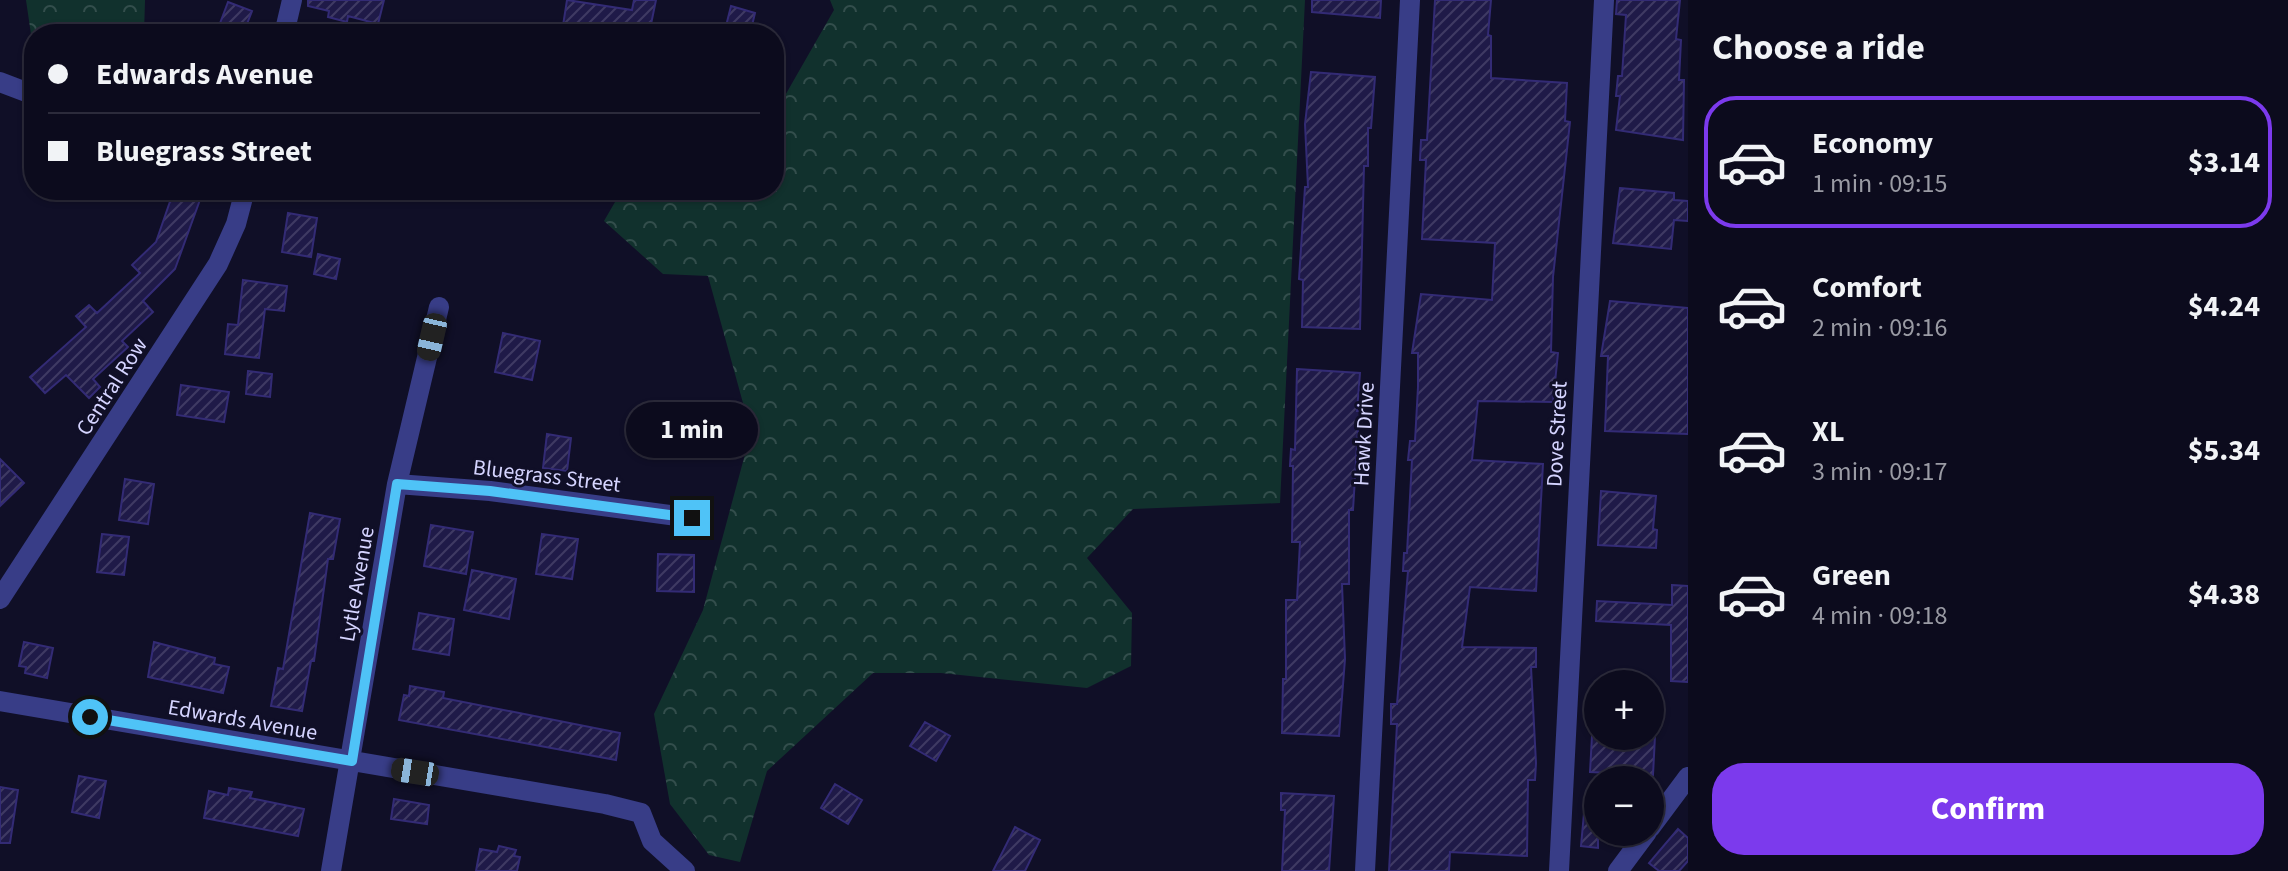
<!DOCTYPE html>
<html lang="en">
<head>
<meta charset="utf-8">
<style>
	body { margin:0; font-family:"Source Sans 3",sans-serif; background:#1a192a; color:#f1f3f6; height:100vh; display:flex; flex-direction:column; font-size:30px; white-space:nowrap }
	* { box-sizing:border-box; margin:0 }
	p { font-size:26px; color:#9a9ba4 }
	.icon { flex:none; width:44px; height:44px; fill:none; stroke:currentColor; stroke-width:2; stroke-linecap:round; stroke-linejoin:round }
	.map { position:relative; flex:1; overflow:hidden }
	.drawer { display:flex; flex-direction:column; background:#0c0b1d; width:600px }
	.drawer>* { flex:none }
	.guide { position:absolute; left:24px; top:24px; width:760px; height:176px; border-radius:32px; box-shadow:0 2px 6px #0004,0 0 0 2px #2c2b3b; display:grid; align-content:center; height:176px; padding:0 24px; background:#0c0b1d }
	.tools { position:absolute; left:1584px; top:670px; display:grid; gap:16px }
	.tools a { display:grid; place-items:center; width:80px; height:80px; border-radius:50%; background:#0c0b1d; box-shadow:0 2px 6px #0004,0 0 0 2px #2c2b3b; font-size:40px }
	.end { position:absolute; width:36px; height:36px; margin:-18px; border:10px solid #4fc3f7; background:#111; box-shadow:0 0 0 4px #111 }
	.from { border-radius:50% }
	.bubble { position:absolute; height:56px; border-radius:28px; background:#0c0b1d; box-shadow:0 2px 6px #0004,0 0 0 2px #2c2b3b; font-size:26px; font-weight:700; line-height:56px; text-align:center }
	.car { position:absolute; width:24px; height:48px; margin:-24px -12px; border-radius:10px; box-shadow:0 0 6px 2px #0007; background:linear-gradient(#222 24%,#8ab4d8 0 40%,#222 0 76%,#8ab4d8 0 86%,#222 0) }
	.guide b { display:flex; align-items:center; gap:28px; height:76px; font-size:30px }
	.guide b+b { border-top:2px solid #2c2b3b }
	.guide i { width:20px; height:20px; background:#f1f3f6 }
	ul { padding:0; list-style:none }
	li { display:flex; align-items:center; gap:24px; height:132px; margin:0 16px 12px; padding:0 8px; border:4px solid transparent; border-radius:32px }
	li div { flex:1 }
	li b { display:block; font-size:30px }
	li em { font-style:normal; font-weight:700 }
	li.current { border-color:#7c3aed }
	li>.icon { width:72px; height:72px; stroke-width:1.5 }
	h2 { padding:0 24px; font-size:36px; line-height:96px }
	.action { display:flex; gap:16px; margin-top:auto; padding:16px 24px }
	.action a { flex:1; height:92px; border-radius:32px; background:#7c3aed; color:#fff; font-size:32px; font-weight:700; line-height:92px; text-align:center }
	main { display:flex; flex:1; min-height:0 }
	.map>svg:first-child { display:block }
	.forest { fill:url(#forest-crowns) }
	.building { fill:url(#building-hatch); stroke:#332b75; stroke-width:2 }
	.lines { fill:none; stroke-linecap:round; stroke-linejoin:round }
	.minor { stroke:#383d87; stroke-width:20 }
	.route { stroke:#4fc3f7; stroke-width:10 }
	.labels { text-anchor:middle; stroke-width:6; stroke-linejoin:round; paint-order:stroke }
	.street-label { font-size:22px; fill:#d5d4ff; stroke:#100f27 }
</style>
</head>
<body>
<main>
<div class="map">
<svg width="1688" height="871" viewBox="0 0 1688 871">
	<defs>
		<pattern id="forest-crowns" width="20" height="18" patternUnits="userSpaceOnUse" patternTransform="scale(2)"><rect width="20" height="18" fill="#11312d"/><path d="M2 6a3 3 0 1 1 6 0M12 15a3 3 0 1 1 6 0" fill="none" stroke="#334e4c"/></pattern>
		<pattern id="building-hatch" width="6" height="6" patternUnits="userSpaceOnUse" patternTransform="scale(2)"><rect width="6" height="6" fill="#1f1a48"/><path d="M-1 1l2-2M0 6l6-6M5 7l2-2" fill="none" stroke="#3f3a63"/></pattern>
	</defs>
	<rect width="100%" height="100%" fill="#100f27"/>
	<path class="forest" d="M26,0H145L144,34H34V55Z
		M830,0H1305L1280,503L1133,509L1087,558L1132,613L1131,666L1087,688L941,673H873L767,771L740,862L709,855L670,804L654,714L703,610L751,432L708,276L663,274L604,221L622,190H774V107L779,106L834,10Z"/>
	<path class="building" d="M308,0H384L378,24L348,16L347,22L328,17L329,11L308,6Z
		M567,0L632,10L634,0H656L649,34L562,32Z
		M1312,0H1381L1380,18L1312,12Z
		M1435,0H1491L1488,35L1491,36V78L1567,83L1565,121L1570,122L1553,277L1551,352L1558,353L1553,402L1478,401L1472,460L1543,464L1536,591L1470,587L1462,647L1536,648V667H1531L1536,763L1535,780H1528L1527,856L1450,852L1449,871H1389L1397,724H1391V704H1397L1408,571H1403L1404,553H1407L1412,460H1408L1410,441H1415L1418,387V353H1412L1421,294L1492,300L1495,243L1422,239L1426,160H1420L1421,140H1427Z
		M1617,0H1680L1676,39L1681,40L1679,80H1684L1683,140L1616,130L1620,96H1616L1618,76H1622L1626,15L1616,14Z
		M228,2L252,11L243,34H216Z
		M731,6L755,13L750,34H724Z
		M1311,72L1375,77L1371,128H1368V166H1364L1360,329L1302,327L1303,280L1299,279L1305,187H1308L1305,124Z
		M1620,188L1674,193V200L1688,201V221L1674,220L1671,249L1613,243Z
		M174,190L201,197L175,269L143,301L153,312L122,341L128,347L93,379L100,387L89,398L66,375L45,393L30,377L86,327L76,316L89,305L97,313L140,273L132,265L156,242Z
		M288,213L317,218L311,257L282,252Z
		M318,254L340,259L336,279L314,274Z
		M243,280L287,286L284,311L265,309L259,358L225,354L228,324L238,325Z
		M1610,301L1688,308V434L1605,431L1608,356H1601Z
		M503,333L540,341L532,380L495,372Z
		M1297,369L1360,373L1357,411H1362L1361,429H1358L1353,510H1349V584H1342L1345,659L1339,736L1282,733L1283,679H1286V600H1297L1300,542H1292L1293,466H1290L1291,449L1295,450Z
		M248,371L272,374L270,397L246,394Z
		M181,385L229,392L224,422L177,415Z
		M547,434L571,438L567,471L543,468Z
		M0,459L24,483L0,506Z
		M125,479L154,484L148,524L119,520Z
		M1601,491L1656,496L1653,529L1657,530L1656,548L1598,545Z
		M310,513L340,519L333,559H328L314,661H311L302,711L271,706L278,668L283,669Z
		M431,525L473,532L466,574L424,566Z
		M102,534L129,537L124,575L97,572Z
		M542,534L578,539L572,579L536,574Z
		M658,554L694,555V592L657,591Z
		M472,570L516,579L509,619L464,610Z
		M1672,585L1688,586V682L1671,681V625L1596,621L1597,601L1672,605Z
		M419,613L454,619L449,655L413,649Z
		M24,642L53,648L47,678L25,673L26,667L19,666Z
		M154,642L215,658L214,664L229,667L223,693L148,677Z
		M410,686L444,692L443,698L620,733L616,760L399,720L404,695L409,696Z
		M925,722L950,736L936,761L910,746Z
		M1592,736H1655L1653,775L1590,772Z
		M79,776L106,781L99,818L72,812Z
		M835,784L862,800L848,824L821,808Z
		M0,787L18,790L10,843H0Z
		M229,788L252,792L250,798L304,809L298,836L204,818L209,791L228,795Z
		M1586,791L1598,792V848L1581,846Z
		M1281,793L1334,796L1329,871H1282L1285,810H1281Z
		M394,799L429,805L427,824L391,819Z
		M1015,827L1040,840L1025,871H993Z
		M1678,829L1688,838V861L1679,871H1659L1649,863Z
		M499,846L516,850L514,856L520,857L517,871H476L480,849L497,852Z"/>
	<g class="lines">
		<path class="minor" d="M284,34L292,0
			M0,82L34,95
			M397,484L490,491L692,518
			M0,599L218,264L236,224L245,190
			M0,701L605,804L641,813L652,841L685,871
			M1650,828L1688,777
			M331,871L397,484L439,307
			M1365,871L1410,0
			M1559,871L1604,0
			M1618,871L1647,832"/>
	</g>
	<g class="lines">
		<path class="route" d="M90,717L352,761L397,484L490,491L692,518"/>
	</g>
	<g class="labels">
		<g class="street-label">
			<text transform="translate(111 386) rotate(-57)" y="8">Central Row</text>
			<text transform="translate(1363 434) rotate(-87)" y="8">Hawk Drive</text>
			<text transform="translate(1556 434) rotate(-87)" y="8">Dove Street</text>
			<text transform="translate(547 475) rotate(7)" y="8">Bluegrass Street</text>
			<text transform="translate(356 584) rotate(-80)" y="8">Lytle Avenue</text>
			<text transform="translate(243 719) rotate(10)" y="8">Edwards Avenue</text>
		</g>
	</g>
</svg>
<div class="tools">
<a>+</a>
<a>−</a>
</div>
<i class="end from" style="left:90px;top:717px"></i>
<i class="end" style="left:692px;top:518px"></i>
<div class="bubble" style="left:626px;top:402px;width:132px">1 min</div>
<i class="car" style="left:432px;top:337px;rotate:193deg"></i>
<i class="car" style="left:415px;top:772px;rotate:279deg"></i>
<div class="guide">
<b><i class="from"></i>Edwards Avenue</b>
<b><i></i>Bluegrass Street</b>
</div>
</div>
<section class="drawer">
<h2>Choose a ride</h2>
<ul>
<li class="current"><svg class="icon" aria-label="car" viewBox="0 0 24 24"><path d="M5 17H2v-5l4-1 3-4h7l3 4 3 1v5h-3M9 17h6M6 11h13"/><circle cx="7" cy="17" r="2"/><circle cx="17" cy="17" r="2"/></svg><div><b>Economy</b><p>1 min · 09:15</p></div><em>$3.14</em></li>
<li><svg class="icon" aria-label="car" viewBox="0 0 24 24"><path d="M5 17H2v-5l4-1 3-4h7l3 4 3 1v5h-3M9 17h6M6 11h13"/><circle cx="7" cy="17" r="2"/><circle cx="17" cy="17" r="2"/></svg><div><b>Comfort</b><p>2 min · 09:16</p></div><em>$4.24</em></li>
<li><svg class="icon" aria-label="car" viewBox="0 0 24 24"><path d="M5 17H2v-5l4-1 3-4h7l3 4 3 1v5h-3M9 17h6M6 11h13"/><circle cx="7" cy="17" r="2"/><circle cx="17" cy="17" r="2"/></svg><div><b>XL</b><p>3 min · 09:17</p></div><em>$5.34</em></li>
<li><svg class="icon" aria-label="car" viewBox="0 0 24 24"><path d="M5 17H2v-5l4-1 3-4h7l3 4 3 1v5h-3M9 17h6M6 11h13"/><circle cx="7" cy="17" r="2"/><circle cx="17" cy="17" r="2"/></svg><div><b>Green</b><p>4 min · 09:18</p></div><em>$4.38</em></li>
</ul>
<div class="action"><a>Confirm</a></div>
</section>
</main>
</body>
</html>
